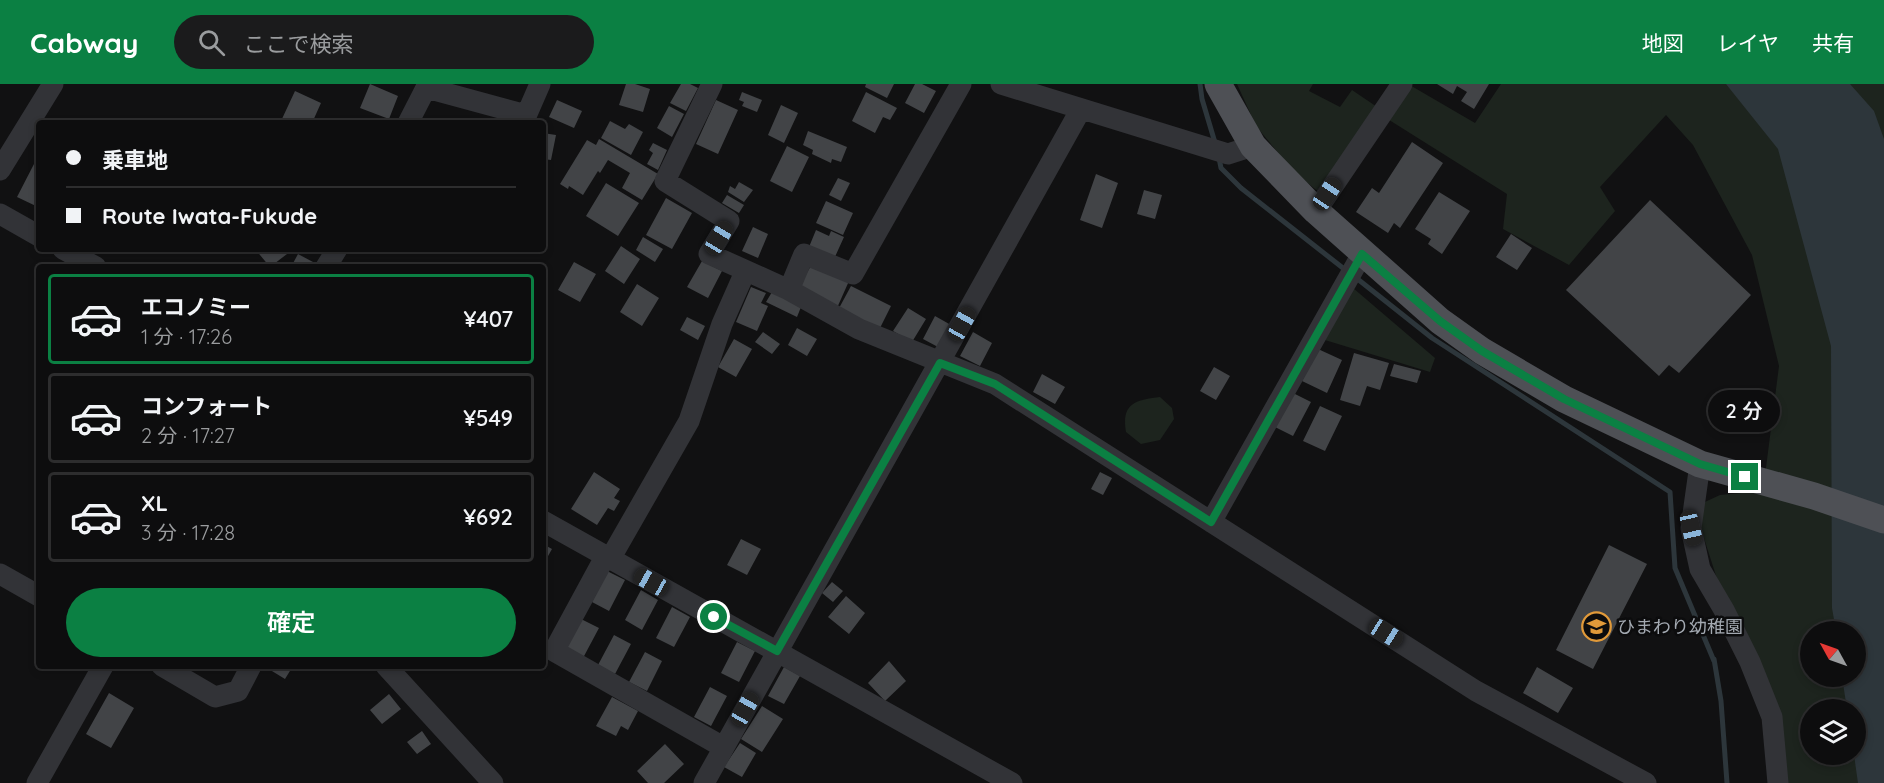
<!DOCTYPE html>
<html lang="ja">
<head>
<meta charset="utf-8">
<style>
	body { margin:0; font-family:Quicksand,"Noto Sans JP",sans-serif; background:#1b1b1c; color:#f1f3f6; height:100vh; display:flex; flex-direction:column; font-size:22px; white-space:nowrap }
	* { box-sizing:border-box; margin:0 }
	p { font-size:20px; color:#9a9c9e }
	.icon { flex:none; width:33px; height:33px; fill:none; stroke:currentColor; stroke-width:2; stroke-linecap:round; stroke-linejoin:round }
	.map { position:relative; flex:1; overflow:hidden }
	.details { position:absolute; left:36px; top:180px; width:510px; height:405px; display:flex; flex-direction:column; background:#0d0d0e; border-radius:6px; box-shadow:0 3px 9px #0003,0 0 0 2px #2d2d2e }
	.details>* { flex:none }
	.top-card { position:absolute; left:36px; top:36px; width:510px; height:132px; border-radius:6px; box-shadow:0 3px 9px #0003,0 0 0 2px #2d2d2e; display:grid; align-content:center; height:132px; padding:0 30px; background:#0d0d0e }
	.needle { width:39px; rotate:310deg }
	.tools { position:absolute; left:1800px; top:537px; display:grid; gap:12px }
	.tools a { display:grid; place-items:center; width:66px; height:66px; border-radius:50%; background:#0d0d0e; box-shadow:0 3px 9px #0003,0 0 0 2px #2d2d2e; font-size:30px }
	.end { position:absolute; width:27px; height:27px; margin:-14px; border:8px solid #0b8043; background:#fff; box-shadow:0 0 0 3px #fff }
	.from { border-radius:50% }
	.bubble { position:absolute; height:42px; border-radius:21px; background:#0d0d0e; box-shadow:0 3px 9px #0003,0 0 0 2px #2d2d2e; font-size:20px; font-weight:600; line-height:42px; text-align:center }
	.car { position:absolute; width:18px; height:36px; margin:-18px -9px; border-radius:8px; box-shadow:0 0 4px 2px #0007; background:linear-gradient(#222 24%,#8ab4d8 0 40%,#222 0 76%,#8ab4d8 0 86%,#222 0) }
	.top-card b { display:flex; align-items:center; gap:21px; height:57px; font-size:22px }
	.top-card b+b { border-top:2px solid #2d2d2e }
	.top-card i { width:15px; height:15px; background:#f1f3f6 }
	ul { padding:10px 0 0; list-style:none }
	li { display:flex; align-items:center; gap:18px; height:90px; margin:0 12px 9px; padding:0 18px; border:3px solid #2d2d2e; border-radius:6px }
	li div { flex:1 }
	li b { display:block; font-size:22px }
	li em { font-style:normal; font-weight:600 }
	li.on { border-color:#0b8043 }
	li>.icon { width:54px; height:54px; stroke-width:1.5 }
	.action { display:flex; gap:12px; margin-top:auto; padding:12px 30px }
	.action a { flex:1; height:69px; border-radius:36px; background:#0b8043; color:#fff; font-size:24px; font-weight:600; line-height:69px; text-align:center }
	header { display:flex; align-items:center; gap:36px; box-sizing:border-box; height:84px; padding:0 30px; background:#0b8043; color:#fff }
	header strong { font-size:28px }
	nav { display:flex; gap:33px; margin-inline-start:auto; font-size:21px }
	.search { width:420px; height:54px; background:#1b1b1c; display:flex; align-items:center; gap:15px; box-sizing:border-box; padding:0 21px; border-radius:33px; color:#9a9c9e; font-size:22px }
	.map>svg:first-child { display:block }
	.green { fill:#1d241e; fill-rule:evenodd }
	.water { fill:#2d363b }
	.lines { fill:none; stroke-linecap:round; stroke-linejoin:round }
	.stream { stroke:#2d363b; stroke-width:5 }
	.building { fill:#424447 }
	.minor { stroke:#323337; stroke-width:21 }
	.major { stroke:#4e5055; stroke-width:27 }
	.route { stroke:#0b8043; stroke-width:8 }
	.labels { text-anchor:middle; stroke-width:5; stroke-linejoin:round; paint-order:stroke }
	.poi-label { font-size:18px; fill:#a3a9b1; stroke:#0c0c0d; text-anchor:start }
</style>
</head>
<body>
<header>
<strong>Cabway</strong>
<div class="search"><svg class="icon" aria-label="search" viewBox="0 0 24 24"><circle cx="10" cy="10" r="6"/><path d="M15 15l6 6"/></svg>ここで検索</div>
<nav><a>地図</a><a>レイヤ</a><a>共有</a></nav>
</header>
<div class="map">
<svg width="1884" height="699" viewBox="0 0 1884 699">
	<rect width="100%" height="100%" fill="#111112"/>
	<path class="green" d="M1237,0H1313L1309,7L1340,23L1352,6L1383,27L1320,109L1294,88L1256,42Z
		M1408,0L1475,39L1501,0H1884V699H1788L1777,682L1694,423L1720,411L1763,407L1779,282L1752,171L1693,61L1666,31L1600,103L1615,127L1569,181L1503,145L1507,110L1386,34ZM1810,548H1856V592H1810ZM1810,626H1856V670H1810Z
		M1346,198L1435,274L1430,288L1315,253Z
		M1160,313L1172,324L1174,335L1160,356L1141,360L1126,348C1121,319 1136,316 1160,313Z"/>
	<path class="water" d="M1726,0H1850L1874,27L1884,55V699H1858L1854,671L1856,670V626L1847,625L1842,593L1856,592V548L1836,547L1832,524L1831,262L1778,65Z"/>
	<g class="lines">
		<path class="stream" d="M1200,0L1202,15L1216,62
			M1219,74L1221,84L1241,104L1348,188
			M1355,193L1432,254L1670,408L1675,484L1714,577V575L1721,617L1727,699"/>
	</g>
	<path class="building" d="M370,0L398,12L389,35L360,24Z
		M626,0H635L650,5L643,28L619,21Z
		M681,0H690L698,4L686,27L670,19Z
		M866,0H894L887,14L865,3Z
		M915,0H922L936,7L924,29L905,19Z
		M1437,0H1489L1474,25L1461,17L1467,8L1457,2L1453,10Z
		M295,7L321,19L312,39L281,37Z
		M742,8L762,16L757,28L742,22L744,18L739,16Z
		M866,8L897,24L890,36L883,33L875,49L852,37Z
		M557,16L582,27L574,44L549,33Z
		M716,16L738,26L718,70L696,60Z
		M781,21L798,29L784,59L768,51Z
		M669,22L684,30L672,53L657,44Z
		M610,37L625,45L629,40L643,48L631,71L601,54Z
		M808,47L847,63L841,78L832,75L831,79L812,70L813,66L803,61Z
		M543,49L556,51L551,76L543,75Z
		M599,55L658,90L642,116L622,104L630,89L608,76L600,89L598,87L583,111L569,102L568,105L560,100L587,56L596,61Z
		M1412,58L1443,79L1400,144L1394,139L1388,149L1356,128L1372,104L1379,109Z
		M653,59L667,66L658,86L647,80L653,69L649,66Z
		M787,62L809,73L792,108L770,97Z
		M34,80L39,83L38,123L17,113Z
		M1096,90L1118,99L1102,144L1080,136Z
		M838,94L850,99L841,117L829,111Z
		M739,98L753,106L744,118L728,108L730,102L735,105Z
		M606,99L639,119L618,152L586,132Z
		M1144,106L1162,111L1155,135L1137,130Z
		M1439,108L1470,127L1442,170L1428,160L1431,155L1415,145Z
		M727,111L744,121L739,129L722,119Z
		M666,114L692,129L672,165L646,151Z
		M1650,116L1751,211L1679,289L1669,281L1659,292L1566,206Z
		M826,117L853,129L843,151L816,139Z
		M753,143L768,150L758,174L742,167Z
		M816,146L829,152L831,147L844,153L834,175L809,163Z
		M1511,150L1532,164L1517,186L1496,173Z
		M643,153L663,165L655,178L636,166Z
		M621,162L640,175L624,200L605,187Z
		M255,165H283L287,170L270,183Z
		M298,170L313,178L311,183H291Z
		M702,177L722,187L708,214L687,203Z
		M574,178L596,190L580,218L558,206Z
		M813,178L849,197L837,224L800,201Z
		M637,200L659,214L642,242L620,228Z
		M851,202L891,222L879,246L838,226Z
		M751,203L766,209L761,219L768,222L757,247L736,238Z
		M772,208L801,223L797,233L766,218Z
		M908,224L926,235L912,258L893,247Z
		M935,232L951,241L938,263L923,255Z
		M687,233L705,242L698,256L680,246Z
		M797,244L817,255L807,272L788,261Z
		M763,248L780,260L772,270L755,258Z
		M973,248L992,259L980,282L960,272Z
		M734,255L752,265L736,293L718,283Z
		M1318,265L1342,276L1327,309L1302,297Z
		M1354,269L1389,279L1380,306L1367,302L1360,322L1340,316Z
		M1394,280L1421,287L1417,299L1390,292Z
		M1214,283L1230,292L1216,316L1200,307Z
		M1042,290L1065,303L1055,320L1033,308Z
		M1291,308L1311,318L1293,352L1273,342Z
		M1320,322L1342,332L1325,367L1303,357Z
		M594,388L620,405L614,414L620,417L614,427L608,424L597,441L571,425Z
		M1100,388L1112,394L1103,411L1091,405Z
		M741,455L761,465L747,491L727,481Z
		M543,460L552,465L543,481Z
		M1609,461L1647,480L1593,585L1556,566Z
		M607,487L625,496L609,527L592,518Z
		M832,498L843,507L833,518L822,509Z
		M641,506L658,516L642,546L625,536Z
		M846,512L865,529L849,550L828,533Z
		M672,523L690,533L674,563L656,554Z
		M581,535L599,544L583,574L565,565Z
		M614,551L631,560L615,590L598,581Z
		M737,558L755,567L739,598L721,589Z
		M645,568L662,577L647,607L629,598Z
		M889,577L906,597L885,617L868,599Z
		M268,582H293L285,595L267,584Z
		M784,583L800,592L784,620L768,612Z
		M1537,583L1573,604L1558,629L1523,609Z
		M710,603L727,612L711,642L694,633Z
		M109,609L134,624L111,664L86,650Z
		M389,610L401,625L382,640L370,626Z
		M612,613L638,627L628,646L621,642L616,652L596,642Z
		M762,622L783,635L762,668L741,655Z
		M422,647L431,660L417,670L407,658Z
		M740,659L756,669L742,693L724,683Z
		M665,660L684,680L664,699H648L637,687Z"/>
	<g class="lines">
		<path class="minor" d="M712,0L665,97L729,137L709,170L789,206L859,245L995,300L1476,607L1646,699
			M1001,0L1228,70L1253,62
			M427,4L526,31
			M408,39L428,0
			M523,39L540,0
			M0,86L53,0
			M1316,127L1402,0
			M0,130L39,152
			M63,165L96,183
			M326,183L337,165
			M789,206L804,170L853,190L961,0
			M1700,380L1691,444L1700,485L1724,526L1750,578L1772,633L1778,699
			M543,437L1012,699
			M1211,438L1362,170
			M605,473L554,567L723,663
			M610,475L689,337L722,240L745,188
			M0,490L39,512
			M162,582L215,613L238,607L251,582
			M386,582L493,699
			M37,699L103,582
			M704,699L1081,25"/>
		<path class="major" d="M1218,0L1253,62L1316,127L1440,237L1482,267L1564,315L1700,380L1814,412L1884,436"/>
	</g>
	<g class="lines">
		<path class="route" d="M714,533L777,567L940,279L995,300L1211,438L1362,170L1440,237L1482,267L1564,315L1700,380L1745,393"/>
	</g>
	<defs>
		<symbol id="school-ring" viewBox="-11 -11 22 22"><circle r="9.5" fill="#0c0c0d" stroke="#e19a3a" stroke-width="1.5"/><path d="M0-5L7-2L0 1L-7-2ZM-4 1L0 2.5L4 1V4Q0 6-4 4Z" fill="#e19a3a"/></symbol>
	</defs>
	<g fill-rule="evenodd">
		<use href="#school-ring" x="1580" y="526" width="33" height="33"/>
	</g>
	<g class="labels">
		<g class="poi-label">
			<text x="1617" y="549">ひまわり幼稚園</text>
		</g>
	</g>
</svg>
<div class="tools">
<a><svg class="needle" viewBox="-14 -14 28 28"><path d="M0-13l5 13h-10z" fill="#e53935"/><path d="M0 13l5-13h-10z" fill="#9a9c9e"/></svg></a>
<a><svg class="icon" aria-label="layers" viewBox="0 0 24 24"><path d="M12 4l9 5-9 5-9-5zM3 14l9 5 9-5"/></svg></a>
</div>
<i class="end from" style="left:714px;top:533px"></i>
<i class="end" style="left:1745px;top:393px"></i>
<div class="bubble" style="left:1708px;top:306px;width:72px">2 分</div>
<i class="car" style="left:1327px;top:110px;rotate:34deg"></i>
<i class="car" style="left:719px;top:154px;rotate:31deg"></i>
<i class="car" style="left:962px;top:240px;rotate:29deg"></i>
<i class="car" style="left:1691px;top:444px;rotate:167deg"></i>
<i class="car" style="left:651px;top:498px;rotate:299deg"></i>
<i class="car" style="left:1386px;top:549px;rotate:122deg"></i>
<i class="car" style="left:745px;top:625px;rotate:29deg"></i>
<div class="top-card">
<b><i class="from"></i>乗車地</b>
<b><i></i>Route Iwata-Fukude</b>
</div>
<section class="details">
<ul>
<li class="on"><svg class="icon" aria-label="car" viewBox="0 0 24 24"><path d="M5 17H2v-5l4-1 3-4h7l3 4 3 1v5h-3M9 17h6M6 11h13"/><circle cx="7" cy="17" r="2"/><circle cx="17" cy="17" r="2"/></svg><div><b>エコノミー</b><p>1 分 · 17:26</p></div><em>¥407</em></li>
<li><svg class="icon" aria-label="car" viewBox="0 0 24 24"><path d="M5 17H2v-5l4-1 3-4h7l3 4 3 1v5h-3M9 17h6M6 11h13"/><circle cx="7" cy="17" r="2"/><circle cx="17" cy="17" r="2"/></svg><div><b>コンフォート</b><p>2 分 · 17:27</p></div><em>¥549</em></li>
<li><svg class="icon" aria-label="car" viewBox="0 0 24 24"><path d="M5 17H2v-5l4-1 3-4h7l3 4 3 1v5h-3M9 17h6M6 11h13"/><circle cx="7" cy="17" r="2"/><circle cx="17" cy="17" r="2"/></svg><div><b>XL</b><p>3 分 · 17:28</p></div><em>¥692</em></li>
</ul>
<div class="action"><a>確定</a></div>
</section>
</div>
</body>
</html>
